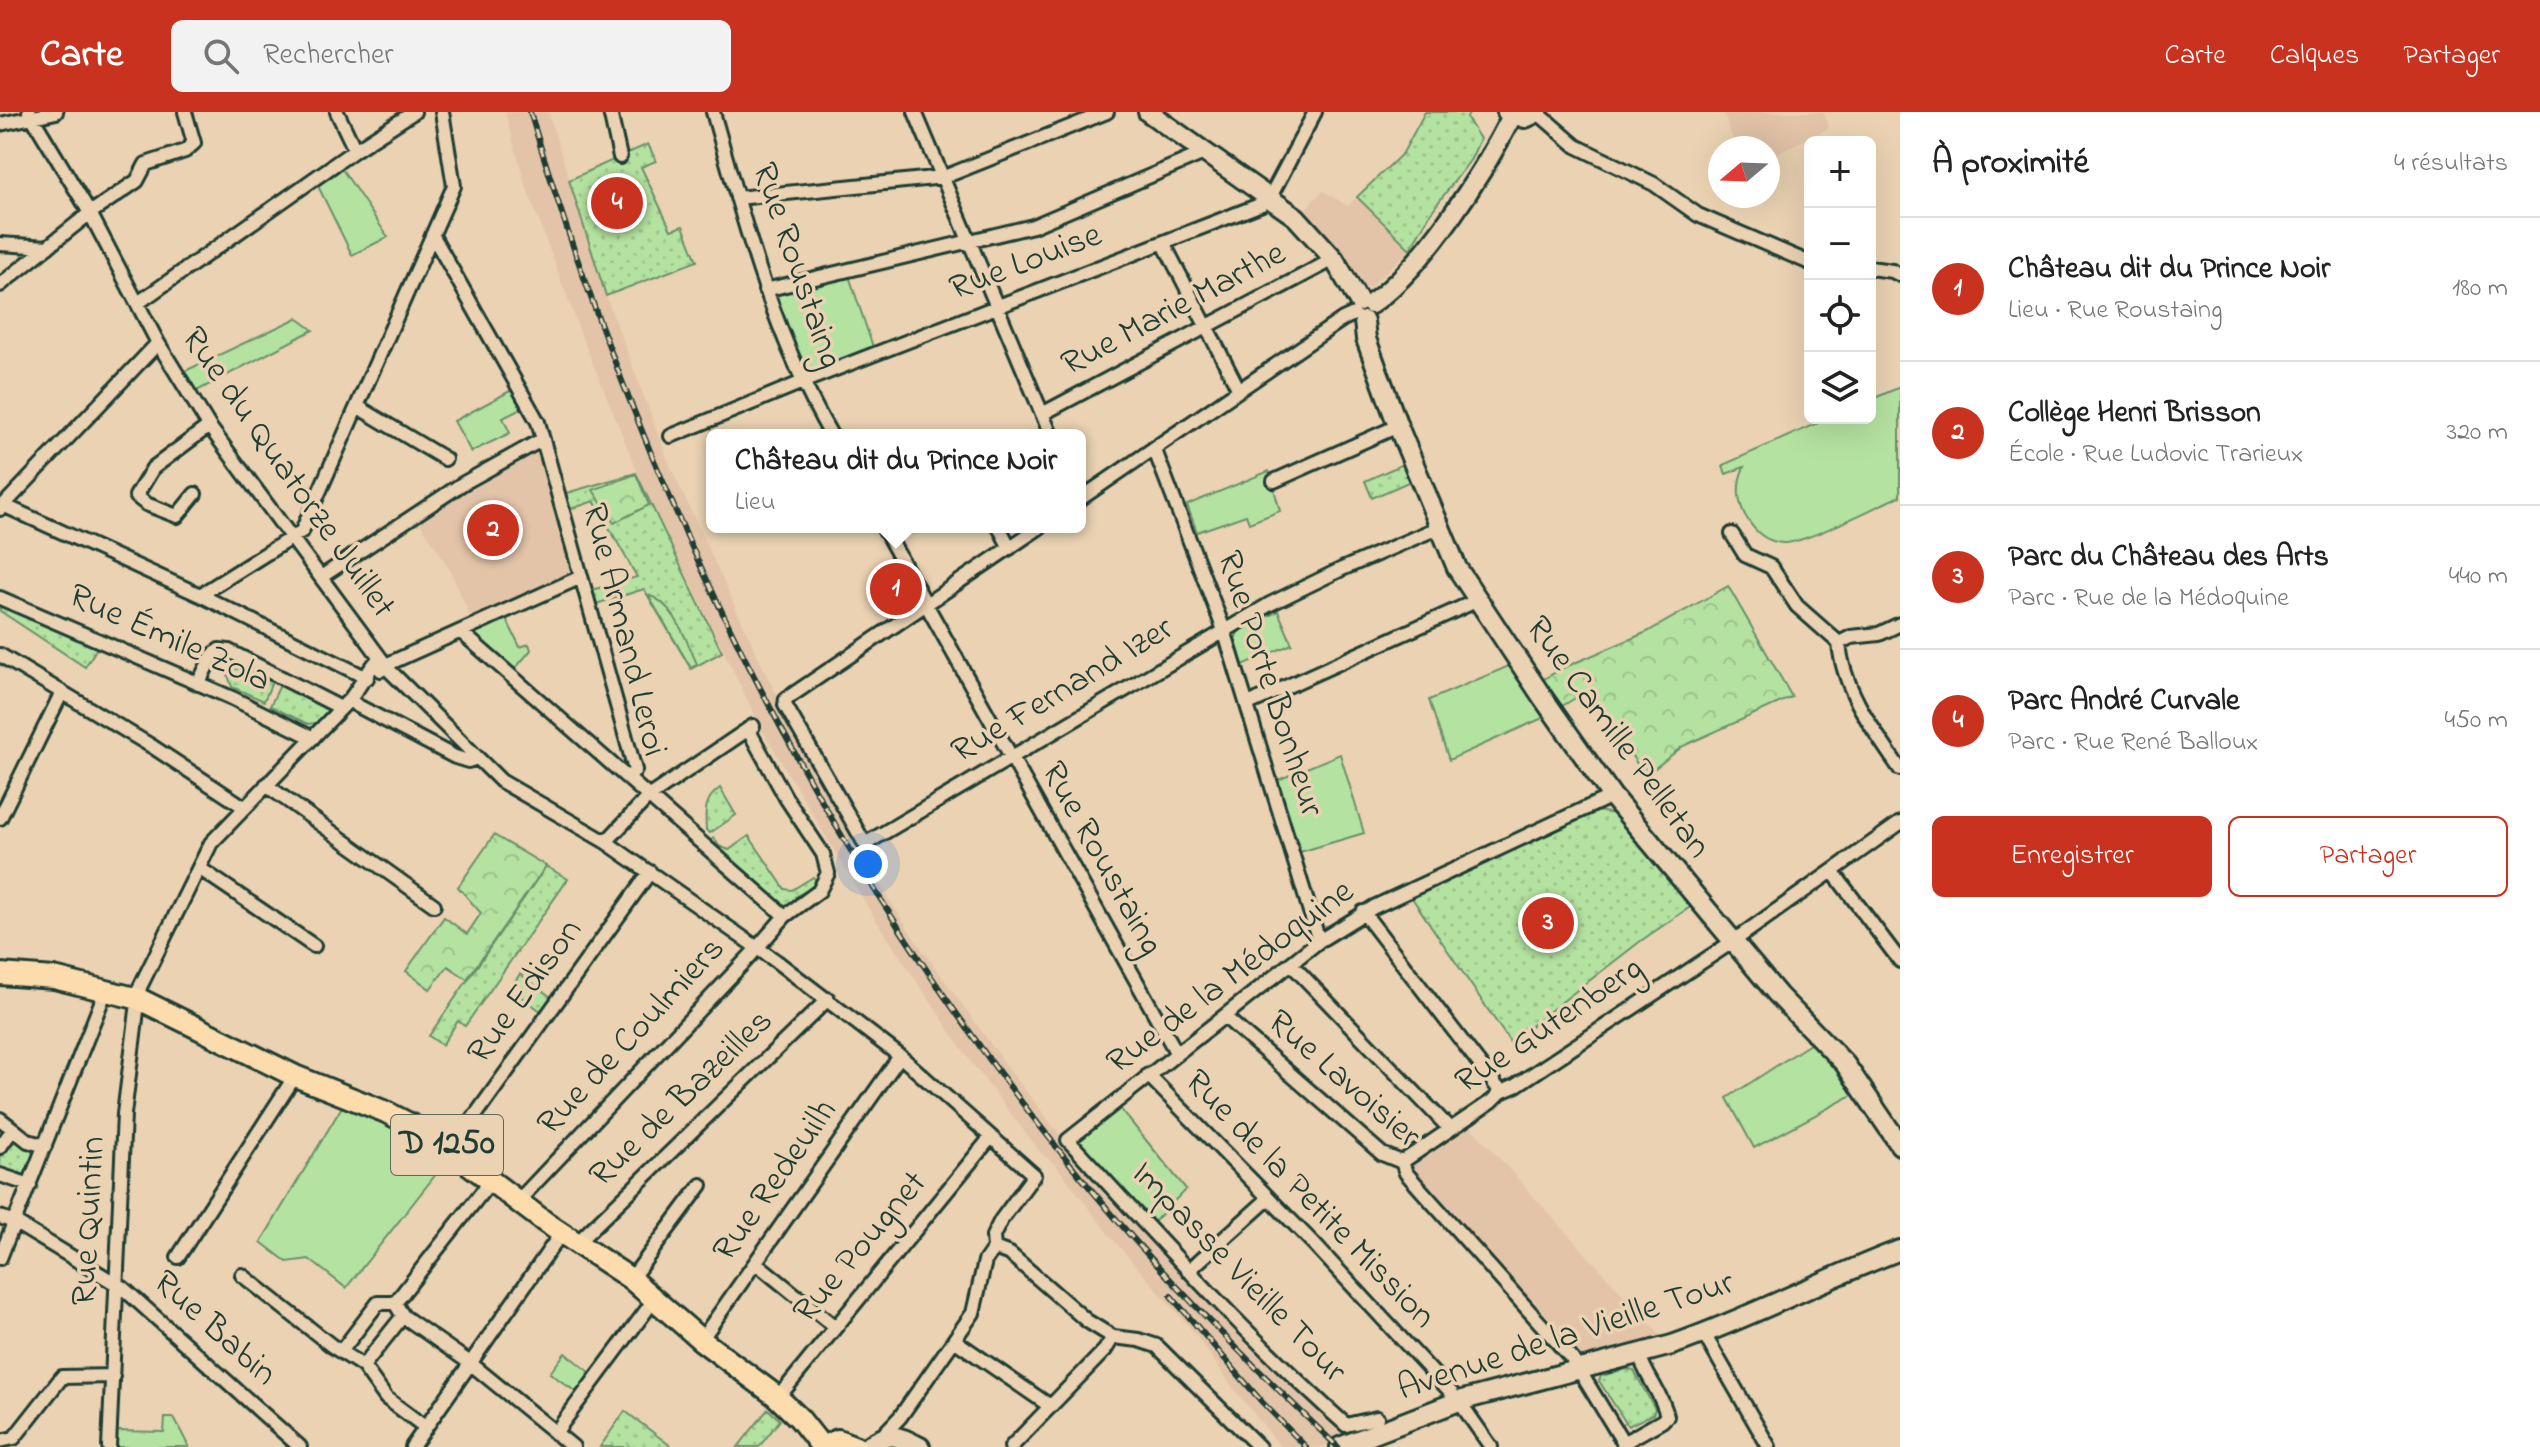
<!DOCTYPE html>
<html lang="fr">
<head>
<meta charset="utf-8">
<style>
	body { margin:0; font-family:"Indie Flower",sans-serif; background:#f2f2f2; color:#222 }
	.controls { position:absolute; right:24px; top:24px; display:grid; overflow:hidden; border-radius:12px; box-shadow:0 8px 32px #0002 }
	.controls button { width:72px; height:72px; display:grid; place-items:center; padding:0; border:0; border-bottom:2px solid #e0e0e0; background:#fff; color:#222; font:40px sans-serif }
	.compass { position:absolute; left:1708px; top:24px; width:72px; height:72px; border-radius:50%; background:#fff; box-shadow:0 8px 32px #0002; rotate:251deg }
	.you { position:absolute; left:868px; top:752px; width:28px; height:28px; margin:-20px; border:6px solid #fff; border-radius:50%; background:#1a73e8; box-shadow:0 0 0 12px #1a73e833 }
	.badge { display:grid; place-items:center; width:52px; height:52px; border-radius:50%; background:#c8321e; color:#fff; font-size:26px; font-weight:700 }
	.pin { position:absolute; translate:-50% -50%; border:4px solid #fff; box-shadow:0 2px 8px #0006 }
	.popup { position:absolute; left:706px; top:317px; width:380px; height:104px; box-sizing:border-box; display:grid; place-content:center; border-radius:12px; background:#fff; filter:drop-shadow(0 2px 6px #0005); font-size:26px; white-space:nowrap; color:#767676 }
	.popup b { font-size:30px; color:#222 }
	.popup::after { content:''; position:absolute; left:50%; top:100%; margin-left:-16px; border:16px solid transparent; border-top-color:#fff }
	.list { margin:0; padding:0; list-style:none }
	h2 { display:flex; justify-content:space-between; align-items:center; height:104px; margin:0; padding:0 32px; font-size:34px }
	h2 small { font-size:26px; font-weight:400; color:#767676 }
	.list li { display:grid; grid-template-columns:52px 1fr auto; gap:24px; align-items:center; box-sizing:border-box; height:144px; padding:0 32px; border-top:2px solid #e0e0e0 }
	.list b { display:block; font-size:30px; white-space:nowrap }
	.list p { margin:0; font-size:26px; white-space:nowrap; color:#767676 }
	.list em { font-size:26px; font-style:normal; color:#767676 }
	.actions { display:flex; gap:16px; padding:24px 32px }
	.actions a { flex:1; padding:18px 0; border:2px solid #c8321e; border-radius:12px; text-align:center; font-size:28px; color:#c8321e }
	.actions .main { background:#c8321e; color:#fff }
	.icon { flex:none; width:44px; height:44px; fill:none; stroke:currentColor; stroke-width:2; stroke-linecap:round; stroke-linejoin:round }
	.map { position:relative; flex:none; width:1900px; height:1335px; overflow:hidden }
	header { display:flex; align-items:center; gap:48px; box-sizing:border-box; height:112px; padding:0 40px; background:#c8321e; color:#fff }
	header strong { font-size:38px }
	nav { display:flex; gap:44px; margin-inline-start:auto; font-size:28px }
	.search { width:560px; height:72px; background:#f2f2f2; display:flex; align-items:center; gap:20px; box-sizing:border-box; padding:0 28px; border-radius:12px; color:#767676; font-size:30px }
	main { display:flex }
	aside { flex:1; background:#fff }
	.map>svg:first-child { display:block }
	.built { fill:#e3c4a8 }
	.grass { fill:url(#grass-dots); stroke:#6a906a; stroke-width:2 }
	.forest { fill:url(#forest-crowns); stroke:#6a906a; stroke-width:2 }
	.garden { fill:#b4e2a0; stroke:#6a906a; stroke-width:2 }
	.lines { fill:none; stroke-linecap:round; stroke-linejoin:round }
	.street-casing { stroke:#1f3d34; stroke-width:18 }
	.secondary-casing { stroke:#1f3d34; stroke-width:24 }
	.primary-casing { stroke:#1f3d34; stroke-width:26 }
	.street { stroke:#ead2b2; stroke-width:12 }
	.secondary { stroke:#ead2b2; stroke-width:18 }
	.primary { stroke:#fcdcac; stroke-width:20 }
	.rail-casing { stroke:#1f3d34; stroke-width:6 }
	.rail { stroke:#ead2b2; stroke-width:3; stroke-dasharray:9; stroke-linecap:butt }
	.labels { text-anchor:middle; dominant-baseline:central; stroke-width:7; stroke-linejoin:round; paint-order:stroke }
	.shield { fill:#ead2b2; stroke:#5c6a5a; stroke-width:2 }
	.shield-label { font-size:34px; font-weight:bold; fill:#1f3d34 }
	.street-label { font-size:36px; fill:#1f3d34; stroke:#ead2b2 }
</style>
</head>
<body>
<header>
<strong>Carte</strong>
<div class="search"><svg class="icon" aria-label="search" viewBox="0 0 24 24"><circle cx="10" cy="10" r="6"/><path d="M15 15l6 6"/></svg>Rechercher</div>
<nav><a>Carte</a><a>Calques</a><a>Partager</a></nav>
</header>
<main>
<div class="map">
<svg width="1900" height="1335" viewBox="0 0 1900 1335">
	<defs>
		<pattern id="grass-dots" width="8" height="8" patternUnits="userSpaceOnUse" patternTransform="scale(2)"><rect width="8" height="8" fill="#b4e2a0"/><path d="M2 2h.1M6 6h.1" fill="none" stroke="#9ac38a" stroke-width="1.8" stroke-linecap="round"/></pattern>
		<pattern id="forest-crowns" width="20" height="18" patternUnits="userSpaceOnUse" patternTransform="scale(2)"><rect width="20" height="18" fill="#b4e2a0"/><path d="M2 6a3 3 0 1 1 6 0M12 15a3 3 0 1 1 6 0" fill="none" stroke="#9ac38a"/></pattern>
	</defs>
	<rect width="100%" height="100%" fill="#ead2b2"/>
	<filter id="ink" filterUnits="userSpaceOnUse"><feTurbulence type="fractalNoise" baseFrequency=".0125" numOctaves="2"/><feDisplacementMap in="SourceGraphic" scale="16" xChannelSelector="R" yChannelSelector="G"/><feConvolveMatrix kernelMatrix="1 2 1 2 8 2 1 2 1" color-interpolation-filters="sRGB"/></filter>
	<g filter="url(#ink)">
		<path class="built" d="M505 0H548L606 184 671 356 770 570 871 759 914 826 1014 964 1089 1060 1240 1225 1346 1325 1321 1335H1281L1233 1276 1193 1219 1111 1125 1055 1052 1042 1042 971 950 877 810 761 616 643 373 582 225 525 71Z
			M1723 0H1823L1829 16 1768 46V36H1736Z
			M1323 79 1348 94 1357 85 1410 137 1369 176 1360 174 1300 102Z
			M535 338 539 340 573 459 571 463 472 508 450 458 419 409 475 372Z
			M1470 1014 1575 1130 1662 1225 1586 1246 1579 1243 1566 1230 1567 1225 1529 1184H1525L1518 1173 1514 1172 1423 1066 1418 1065 1412 1059 1413 1052Z"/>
		<path class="grass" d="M1425 0H1469L1467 6 1480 27 1471 47 1432 99 1410 137 1357 85 1403 41Z
			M648 32 656 49 641 55 671 118 683 114 697 149 606 184 569 68Z
			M1405 351 1413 368 1372 386 1365 369Z
			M636 361 722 540 691 557 644 477 596 492 592 478 637 465 594 389 568 398 563 382Z
			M0 489 100 531 85 555 0 499Z
			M240 556 272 570 264 589 232 575 228 563 233 557Z
			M280 573 329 597 316 611 308 612 270 594Z
			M720 676 736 703 710 721 706 718C705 699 704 687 720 676Z
			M1596 699 1616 702 1693 793 1642 828 1510 930 1412 786Z
			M749 724 785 777 792 778 813 765 816 769 811 776 795 785 796 788 784 794 710 729 714 726 719 734 729 738Z
			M546 754 568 767 465 914 458 909 442 933 429 924Z
			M520 862 551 885 541 899 510 877Z
			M16 1030 25 1033 34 1042 27 1061 19 1065 0 1058C0 1044 0 1033 16 1030Z
			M1627 1257 1634 1259 1655 1297 1653 1302 1628 1314 1599 1269 1601 1264Z
			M768 1297 780 1308 759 1335H738Z
			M625 1299 672 1335H600Z"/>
		<path class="forest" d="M636 362 649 393 614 411 593 378Z
			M1728 474 1792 585 1683 634 1645 664 1589 578 1562 594 1542 568 1563 556 1647 520Z
			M494 723 546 754 467 867 448 854 430 877 406 859 444 805 467 822 481 801 458 775Z"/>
		<path class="garden" d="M342 57 388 125 352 143 318 74Z
			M849 164 873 235 812 259 804 255 776 187 780 180Z
			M297 206 313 218 195 280 183 260Z
			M1900 275V384C1877 394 1804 432 1783 431 1768 430 1756 421 1748 408 1737 392 1736 372 1744 355L1726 362 1723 353 1829 306H1870V288Z
			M512 278 521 297 503 306 510 321 471 340 454 309Z
			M1269 359 1280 399 1249 411 1246 403 1197 420 1187 393Z
			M648 483C675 491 686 529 697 552L691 556Z
			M1278 499 1292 532 1243 553 1235 527 1238 520Z
			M506 506 520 535 529 532 531 538 514 558 476 524V519Z
			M1509 554 1547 604 1449 648 1429 588Z
			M1340 642 1364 721 1300 740 1278 668Z
			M1813 930 1858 980 1754 1036 1727 986Z
			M343 993 404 1016 448 1047 346 1176 309 1147 287 1150 261 1130Z
			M1118 994 1186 1077 1153 1111 1075 1029Z
			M565 1241 591 1261 576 1280 550 1261Z
			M165 1306H174L189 1335H116L117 1319 164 1320Z"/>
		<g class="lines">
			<defs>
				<path id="street" d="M29 0 90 101 158 231 209 314 390 559 501 669 606 730 776 849 900 944 1034 1063 1001 1108 993 1124 994 1136 985 1149 973 1201 900 1305 881 1325
					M337 0 355 38
					M610 0 620 45
					M713 0C744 111 773 222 831 323
					M915 0 1051 323
					M1538 1 1576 34 1654 72 1698 103 1810 151
					M0 12 56 0
					M737 86 944 65 1107 0
					M433 124 538 310 635 658 629 666
					M0 132 48 135
					M1164 132 1239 278
					M1870 156 1892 159 1900 163
					M0 173 90 101 137 69 146 52 185 39 194 31 185 0
					M765 178 1033 114 1204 41
					M138 191 355 38 414 0
					M358 295 445 347
					M1042 302 1334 147
					M671 324 810 267 1262 92 1269 87 1315 0
					M1154 336 1224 518 1319 829
					M1274 369 1398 314
					M195 382 177 404 146 392 136 384 153 356 209 314
					M1080 387 1343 207 1354 202
					M3 393 200 483 367 566
					M0 397 158 231
					M883 415 1176 940
					M999 415 1010 436
					M1040 415 786 587 785 593 865 732 1270 492 1342 457 1440 415
					M1732 422 1745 443 1771 455 1797 494 1839 531
					M321 465 462 372 543 327
					M200 483 302 419 454 74 442 0
					M0 486 232 586 313 626
					M1900 512 1879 522 1851 525 1839 531C1843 578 1874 619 1900 657
					M461 520 785 804
					M0 543 153 635 244 695
					M381 558 390 551 581 465
					M198 572 212 544 219 538 229 539 341 596
					M350 587 356 593 455 645 468 649 477 646
					M1248 592 1478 488
					M266 673 434 793
					M0 706 62 580
					M606 730 648 685 753 614
					M199 756 314 834
					M1833 760 1900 849
					M1363 800 1501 980
					M1291 852 1450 1017
					M1225 905 1382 1042 1402 1050
					M1148 963 1313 1131 1459 1289 1491 1335
					M0 1007 13 1017
					M0 1035 13 1017 28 1029 45 1034
					M452 1036 650 760
					M1402 1050 1492 989 1501 980 1515 974 1732 830 1900 711
					M1402 1050 1406 1061 1573 1248 1626 1335
					M0 1063 30 1073
					M518 1089 750 844 785 804 819 779 828 761 823 742 786 686 748 617
					M0 1105 14 1110 123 1176 300 1335
					M578 1130 828 887
					M994 1136 1010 1142 1087 1209 1113 1225 1139 1228 1157 1234 1259 1335
					M178 1145 295 964
					M0 1146 106 878
					M756 1151 835 1215
					M1188 1159 1268 1087
					M242 1163 332 1234 363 1254 386 1286 425 1315
					M631 1167 701 1073
					M395 1191 403 1204 470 1251 573 1335
					M395 1191 490 1070
					M1704 1222 1769 1335
					M701 1228 900 944
					M954 1228 1050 1294
					M342 1238 378 1191H395
					M363 1254 403 1204
					M776 1284 786 1276 991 1025
					M1377 1306 1346 1313C1246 1224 1158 1126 1068 1028L1319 829 1374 795 1612 684
					M555 1321 654 1188
					M0 1329 14 1326 62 1265 113 1264
					M1623 1331 1662 1309 1667 1304C1662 1281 1645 1264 1639 1242
					M109 1335 124 1002 140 875 211 731 350 587C359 576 371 553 380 546
					M412 1335 562 1120
					M1011 1335 1105 1238 1113 1225"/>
				<path id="secondary" d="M1148 0 1296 105 1334 147 1359 190
					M1507 0 1525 6 1538 0
					M1371 192C1424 155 1483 61 1512 4
					M1364 209 1366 227 1398 314 1457 456 1541 583 1612 684 1778 883 1845 952 1900 1033
					M867 1335C890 1319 896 1323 920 1335
					M1340 1335 1459 1289 1672 1233C1750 1206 1823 1167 1900 1138"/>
				<path id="primary" d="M0 862 54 866 139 887 295 964 386 1000 429 1022 545 1110 631 1167 701 1228 776 1284 799 1306 822 1335
					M822 1335 838 1328 856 1335"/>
			</defs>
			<use href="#street" class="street-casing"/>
			<use href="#secondary" class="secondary-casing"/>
			<use href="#primary" class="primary-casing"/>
			<use href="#street" class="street"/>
			<use href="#secondary" class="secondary"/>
			<use href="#primary" class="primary"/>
			<defs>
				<path id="rail" d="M530 0C651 405 840 786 1117 1108 1186 1188 1261 1262 1338 1335
					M1171 1184 1262 1290 1306 1335"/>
			</defs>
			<use href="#rail" class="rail-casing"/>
			<use href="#rail" class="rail"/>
		</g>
	</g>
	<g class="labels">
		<rect class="shield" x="391" y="1003" width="112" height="60" rx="6"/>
		<g class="shield-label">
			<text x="447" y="1033">D 1250</text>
		</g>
		<g class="street-label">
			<text transform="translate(1026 151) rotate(-21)">Rue Louise</text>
			<text transform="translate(796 154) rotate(71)">Rue Roustaing</text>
			<text transform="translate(1174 198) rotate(-28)">Rue Marie Marthe</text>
			<text transform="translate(287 361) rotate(55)">Rue du Quatorze Juillet</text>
			<text transform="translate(623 518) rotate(76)">Rue Armand Leroi</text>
			<text transform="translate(169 527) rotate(24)">Rue Émile Zola</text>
			<text transform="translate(1269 572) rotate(72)">Rue Porte Bonheur</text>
			<text transform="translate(1063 579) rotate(-31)">Rue Fernand Izer</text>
			<text transform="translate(1617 626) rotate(54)">Rue Camille Pelletan</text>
			<text transform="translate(1101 747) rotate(61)">Rue Roustaing</text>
			<text transform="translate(1231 866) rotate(-37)">Rue de la Médoquine</text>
			<text transform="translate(526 880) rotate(-54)">Rue Edison</text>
			<text transform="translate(1550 914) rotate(-34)">Rue Gutenberg</text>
			<text transform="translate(632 925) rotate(-47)">Rue de Coulmiers</text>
			<text transform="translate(1343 968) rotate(41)">Rue Lavoisier</text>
			<text transform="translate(682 987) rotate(-44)">Rue de Bazeilles</text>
			<text transform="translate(776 1069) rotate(-55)">Rue Redeuilh</text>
			<text transform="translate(1309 1088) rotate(46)">Rue de la Petite Mission</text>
			<text transform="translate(90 1109) rotate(-87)">Rue Quintin</text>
			<text transform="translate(861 1136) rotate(-50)">Rue Pougnet</text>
			<text transform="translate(1238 1161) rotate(46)">Impasse Vieille Tour</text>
			<text transform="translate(214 1217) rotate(42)">Rue Babin</text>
			<text transform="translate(1566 1225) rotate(-18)">Avenue de la Vieille Tour</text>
		</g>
	</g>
</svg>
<div class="controls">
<button>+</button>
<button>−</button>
<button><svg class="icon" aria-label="locate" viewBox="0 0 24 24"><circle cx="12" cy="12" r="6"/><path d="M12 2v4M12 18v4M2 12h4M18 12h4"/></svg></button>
<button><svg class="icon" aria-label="layers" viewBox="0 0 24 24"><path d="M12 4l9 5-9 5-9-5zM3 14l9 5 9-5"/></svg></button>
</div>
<svg class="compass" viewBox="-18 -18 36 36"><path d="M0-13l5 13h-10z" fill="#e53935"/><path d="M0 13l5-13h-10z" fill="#767676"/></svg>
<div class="you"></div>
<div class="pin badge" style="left:896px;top:477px">1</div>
<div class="popup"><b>Château dit du Prince Noir</b>Lieu</div>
<div class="pin badge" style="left:493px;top:418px">2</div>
<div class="pin badge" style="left:1548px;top:811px">3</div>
<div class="pin badge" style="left:617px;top:91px">4</div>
</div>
<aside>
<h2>À proximité<small>4 résultats</small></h2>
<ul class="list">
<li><span class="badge">1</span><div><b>Château dit du Prince Noir</b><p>Lieu · Rue Roustaing</p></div><em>180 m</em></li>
<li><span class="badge">2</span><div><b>Collège Henri Brisson</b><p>École · Rue Ludovic Trarieux</p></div><em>320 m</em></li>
<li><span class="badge">3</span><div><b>Parc du Château des Arts</b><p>Parc · Rue de la Médoquine</p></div><em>440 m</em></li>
<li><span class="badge">4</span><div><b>Parc André Curvale</b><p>Parc · Rue René Balloux</p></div><em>450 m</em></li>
</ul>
<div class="actions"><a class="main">Enregistrer</a><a>Partager</a></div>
</aside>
</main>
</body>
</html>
